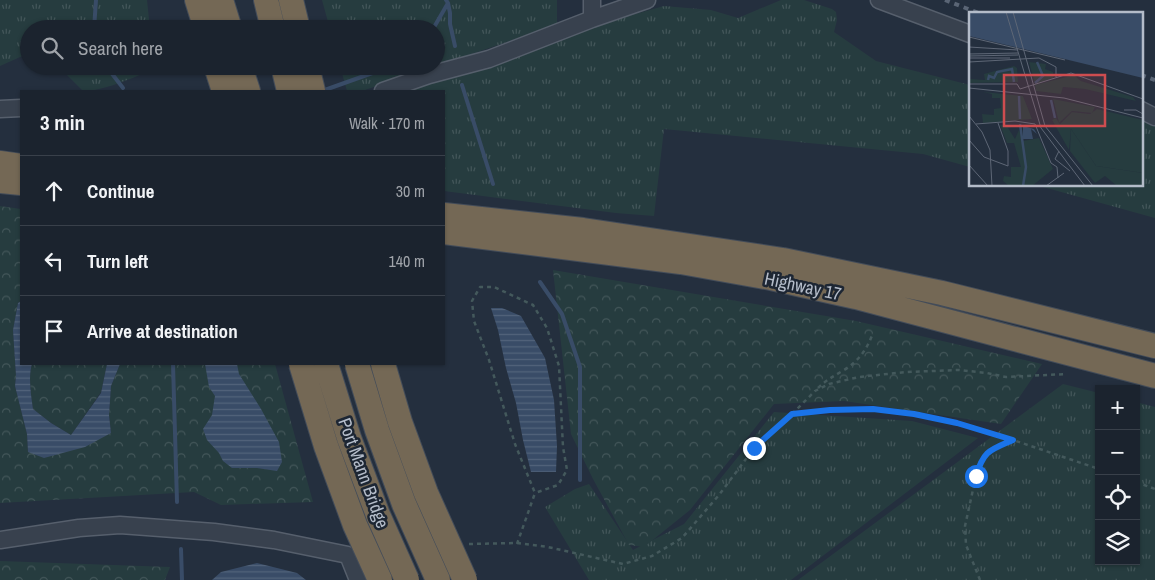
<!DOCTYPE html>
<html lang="en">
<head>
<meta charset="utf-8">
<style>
	body { margin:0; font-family:"Archivo Narrow",sans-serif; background:#242b36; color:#f1f3f6 }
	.controls { position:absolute; right:15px; bottom:15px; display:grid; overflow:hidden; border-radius:0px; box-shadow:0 1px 4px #0004 }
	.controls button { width:45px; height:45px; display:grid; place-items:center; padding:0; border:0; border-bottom:1px solid #39404a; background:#1b232e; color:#f1f3f6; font:25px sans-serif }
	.stop { position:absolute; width:15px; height:15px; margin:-11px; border:4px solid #1a73e8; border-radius:50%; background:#fff }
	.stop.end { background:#1a73e8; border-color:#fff; box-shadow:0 1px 5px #0008 }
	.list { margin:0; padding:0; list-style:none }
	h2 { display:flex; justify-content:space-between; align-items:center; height:65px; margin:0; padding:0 20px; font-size:21px }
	h2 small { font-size:16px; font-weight:400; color:#a0a4aa }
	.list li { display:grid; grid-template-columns:32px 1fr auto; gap:15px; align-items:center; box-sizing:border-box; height:70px; padding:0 20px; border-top:1px solid #39404a }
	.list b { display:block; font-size:19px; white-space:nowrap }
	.list em { font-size:16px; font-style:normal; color:#a0a4aa }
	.icon { flex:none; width:28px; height:28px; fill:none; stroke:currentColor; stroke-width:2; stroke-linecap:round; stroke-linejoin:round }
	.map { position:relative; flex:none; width:1155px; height:580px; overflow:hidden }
	.search { position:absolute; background:#1b232e; box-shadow:0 1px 4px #0004; left:20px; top:20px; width:425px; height:55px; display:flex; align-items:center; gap:12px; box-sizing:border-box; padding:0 18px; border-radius:28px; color:#a0a4aa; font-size:19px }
	.panel { position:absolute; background:#1b232e; box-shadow:0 1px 4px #0004; left:20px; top:90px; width:425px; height:275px; border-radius:0px }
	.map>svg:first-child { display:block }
	.grass { fill:url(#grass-tufts) }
	.forest { fill:url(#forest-crowns) }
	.water { fill:url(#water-rules) }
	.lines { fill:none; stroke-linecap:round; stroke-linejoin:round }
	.stream { stroke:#394c67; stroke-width:4 }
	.minor-casing { stroke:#565f6c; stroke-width:19 }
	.highway-casing { stroke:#434c59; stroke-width:26 }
	.path { stroke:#44595c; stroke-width:2.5; stroke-dasharray:4 4; stroke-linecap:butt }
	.minor { stroke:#38414e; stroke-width:16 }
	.highway { stroke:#746855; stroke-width:24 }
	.rail { stroke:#5a6575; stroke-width:4; stroke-dasharray:5 5; stroke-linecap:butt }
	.highway-bridge-casing { stroke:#434c59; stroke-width:26; stroke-linecap:butt }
	.highway-bridge { stroke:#746855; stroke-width:24 }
	.route { stroke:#1a73e8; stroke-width:6 }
	.labels { text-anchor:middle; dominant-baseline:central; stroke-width:5; stroke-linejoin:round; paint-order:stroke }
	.street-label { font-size:18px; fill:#b4bcc9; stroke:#1d2633 }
	.inset-river { fill:none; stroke:#394c67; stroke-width:2.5 }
	.inset-road { fill:none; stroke:#5e6776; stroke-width:1 }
	.view { fill:#ce4d50; fill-opacity:0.15; stroke:#ce4d50; stroke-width:2.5 }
	.inset-edge { fill:none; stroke:#b4bcc9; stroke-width:2.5 }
</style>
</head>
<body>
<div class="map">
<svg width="1155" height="580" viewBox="0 0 1155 580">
	<defs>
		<pattern id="grass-tufts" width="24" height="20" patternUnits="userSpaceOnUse" patternTransform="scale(1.25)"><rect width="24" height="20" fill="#263c3f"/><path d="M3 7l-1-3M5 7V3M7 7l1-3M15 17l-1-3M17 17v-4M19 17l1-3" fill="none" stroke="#435659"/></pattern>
		<pattern id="forest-crowns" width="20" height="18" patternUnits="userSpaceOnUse" patternTransform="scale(1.25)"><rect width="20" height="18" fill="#263c3f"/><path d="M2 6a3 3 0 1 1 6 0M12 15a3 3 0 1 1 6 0" fill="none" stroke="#435659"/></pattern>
		<pattern id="water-rules" width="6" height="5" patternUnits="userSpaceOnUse" patternTransform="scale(1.25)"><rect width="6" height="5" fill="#394c67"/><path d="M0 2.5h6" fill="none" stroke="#53647b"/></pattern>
	</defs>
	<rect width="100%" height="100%" fill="#242f3e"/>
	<path class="grass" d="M0 0H147L150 29H29V53L0 66Z
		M322 0H557V25L436 66V29H330Z
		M781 0H804L832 9 836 12 837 20 834 32 876 61 970 85V167L923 154 664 129 654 216 616 213 444 191V91H410L607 22 664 6 711 10 738 18Z
		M58 66H154L155 69C134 77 104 91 83 91Z
		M340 66H436L362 91H347Z
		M1141 119 1155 125V218L1036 185H1141Z
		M1063 384 1099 393V561H1136V402L1155 407V580H798Z
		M774 412 912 421 978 438 791 580H589L545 507 575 489 589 484 633 550 684 524Z"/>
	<path class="forest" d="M0 206 21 209V301L18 303 13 330 16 376 15 386 27 434 28 452 111 433 109 415 111 386 120 364H275L313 502 221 505 194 492 0 503Z
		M553 270 856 321 1042 364 1001 424 844 401 774 404 690 510 644 547 629 545 593 479 571 434Z
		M32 364H107L101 392 71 435 51 423 33 409C31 395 28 377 32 364Z
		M0 561 170 567 165 580H0Z"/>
	<path class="water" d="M21 301V364H32C28 377 31 395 33 409L51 423 71 435 101 393 107 364H120L111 386 109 415 111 433 85 447 44 458 28 452 27 434 15 386 16 376 13 330 18 303Z
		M491 308H502L521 316 545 358 554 400 557 446 556 472H531L523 440 516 403 506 368 498 330Z
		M205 364H237L239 374 261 409 279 442 282 462 277 471 257 468H232L223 461 219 453 207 440 203 429 212 415 215 396 209 387Z
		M257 563 297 573 306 580H212L221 572Z"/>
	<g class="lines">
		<path class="stream" d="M448 3 450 13V24L455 46
			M94 29 96 0
			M433 29 448 3 446 0
			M106 66 123 88
			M462 85 493 184
			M322 91 392 66
			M540 282 562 314 580 367V480
			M173 364 177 502
			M181 549 182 580"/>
		<defs>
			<path id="minor" d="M879 0 970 34
				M592 19V0
				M383 91 429 75 489 59 592 19 647 0
				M0 109 21 108
				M1141 110 1155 117
				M0 540 79 528 120 525 214 532 274 540 348 555 358 580"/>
			<path id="highway" d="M197 0 206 29
				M221 0 230 29
				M266 0 273 29
				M291 0 298 29
				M216 66 224 91
				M240 66 248 91
				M283 66 289 91
				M307 66 313 91
				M0 163 21 166
				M0 181 21 183
				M444 215 583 230 783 260 942 293 1155 346
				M444 232 681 262 771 278 856 297 1155 376"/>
		</defs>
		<use href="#minor" class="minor-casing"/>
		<use href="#highway" class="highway-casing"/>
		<path class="path" d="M818 388C826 380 834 376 844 370 859 361 867 349 873 333
			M792 414 815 391 829 384 859 377 906 372 959 370 987 373 1006 377 1067 374
			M1136 482 1155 489
			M469 544 517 543 548 547 623 564 652 556 682 538 719 495 755 447 792 414 830 410 873 409 914 414 957 423 1013 440 1099 469
			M517 544 535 493 515 444 489 360 474 321 472 301 480 287H494L533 305 547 328 559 366 563 447 567 470 558 485 535 493
			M980 580 966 545 965 526 976 476 980 461 991 449 1013 440"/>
		<use href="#minor" class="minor"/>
		<use href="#highway" class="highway"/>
		<path class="rail" d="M945 0 981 14
			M1141 75 1155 80"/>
		<defs>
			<path id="highway-bridge" d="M301 364 326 446 355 525 380 580
				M326 364 349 438 378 515 407 580
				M357 364 377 430 404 504 438 580
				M383 364 400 422 426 493 465 580"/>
		</defs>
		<use href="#highway-bridge" class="highway-bridge-casing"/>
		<use href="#highway-bridge" class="highway-bridge"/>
	</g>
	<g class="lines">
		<path class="route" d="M754 448 792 414 830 410 873 409 914 414 957 423 1013 440C990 450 984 450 976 476"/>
	</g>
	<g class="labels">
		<g class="street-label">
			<text transform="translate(803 286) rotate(12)">Highway 17</text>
			<text transform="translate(364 473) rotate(70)">Port Mann Bridge</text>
		</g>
	</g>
	<g transform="translate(969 12)">
		<rect width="174" height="174" fill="#242f3e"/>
		<path d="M60 50 77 52 76 57 84 60V66L66 72ZM45 54 48 56 49 70 0 71V67L16 68 15 62ZM105 63 112 69 164 85 167 89 116 77 94 75 92 82 67 79 66 73ZM128 97 174 108V161L127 154 102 117 100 138 83 108 87 106 91 112 103 100 121 102Z" fill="#263c3f"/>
		<path d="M14 80 54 84 63 107 14 111 13 102 25 103V97L32 96 31 86H23V82ZM84 87 110 92 126 95 123 101 103 99 90 111ZM31 113H50L39 116 46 127 50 118 54 129 70 126 84 157 63 174H40L34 169 35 164 42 165V155H52L45 131H38ZM102 117 127 154 174 161V174H148L136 164 126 171 101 139Z" fill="#263c3f"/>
		<path d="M0 0H174V66L0 24ZM54 114 65 117 68 122 62 117 64 127H54Z" fill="#394c67"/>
		<path class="inset-river" d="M19 68 20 64 25 66 28 60 43 57 45 70M66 71 74 64 68 50M50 84 51 107M82 88 86 106M51 112 57 155 54 174"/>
		<path class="inset-road" d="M37 0 72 116 116 174M44 0 76 114 124 174M0 25 96 48M0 35 49 38M0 42 49 41M0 44 49 43M0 46H41M0 50 70 46 87 55V65M0 72H48L51 77 102 61 174 87M0 76 95 86 174 106M155 98H167L174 102M0 104 13 120 21 138 23 174M7 112 46 109 66 112 82 151 88 155 89 166M0 128 15 145 39 154V139L29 111M90 139 86 147 101 159M0 153 19 174M77 174 95 161"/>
		<path class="view" d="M35 63H136V114H35Z"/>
		<rect width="174" height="174" class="inset-edge"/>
	</g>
</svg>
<div class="controls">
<button>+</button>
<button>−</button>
<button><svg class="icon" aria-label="locate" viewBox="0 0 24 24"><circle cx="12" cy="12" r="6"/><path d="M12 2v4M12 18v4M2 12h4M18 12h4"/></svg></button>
<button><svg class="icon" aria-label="layers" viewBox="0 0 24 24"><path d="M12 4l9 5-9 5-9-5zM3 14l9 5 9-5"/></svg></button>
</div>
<div class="stop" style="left:976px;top:476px"></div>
<div class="stop end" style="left:754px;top:448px"></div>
<div class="search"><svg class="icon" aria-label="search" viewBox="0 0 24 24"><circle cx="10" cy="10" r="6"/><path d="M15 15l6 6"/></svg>Search here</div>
<section class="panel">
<h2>3 min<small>Walk · 170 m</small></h2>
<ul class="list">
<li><svg class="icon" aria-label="ahead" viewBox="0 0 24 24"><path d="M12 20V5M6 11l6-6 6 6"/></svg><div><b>Continue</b></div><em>30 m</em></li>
<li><svg class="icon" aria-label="left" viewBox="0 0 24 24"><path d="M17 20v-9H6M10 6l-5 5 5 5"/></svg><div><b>Turn left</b></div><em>140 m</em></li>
<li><svg class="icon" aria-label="arrive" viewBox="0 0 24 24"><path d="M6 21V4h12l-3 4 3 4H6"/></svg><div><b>Arrive at destination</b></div></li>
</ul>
</section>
</div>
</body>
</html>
